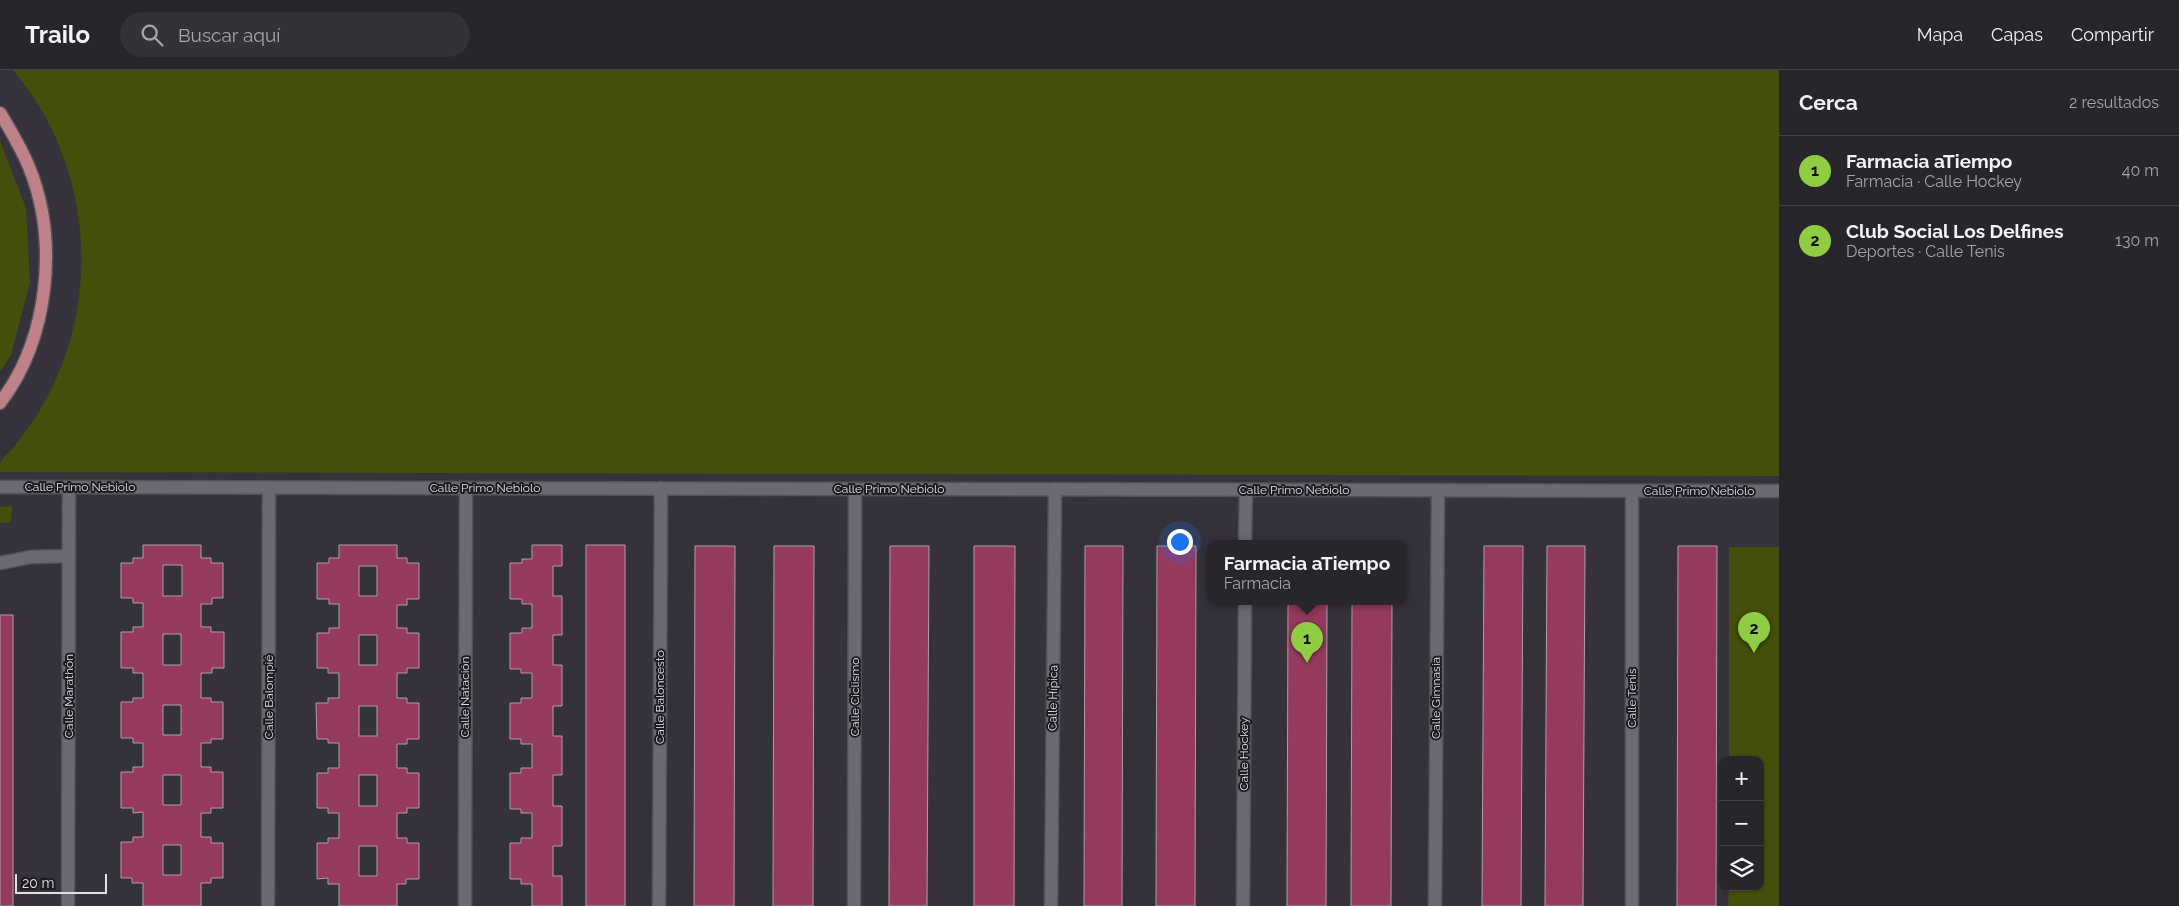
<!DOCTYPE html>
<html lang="es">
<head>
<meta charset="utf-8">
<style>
	body { margin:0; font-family:Raleway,sans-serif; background:#343238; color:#f1f3f6 }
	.controls { position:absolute; right:15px; bottom:15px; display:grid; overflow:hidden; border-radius:10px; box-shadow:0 1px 4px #0004 }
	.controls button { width:45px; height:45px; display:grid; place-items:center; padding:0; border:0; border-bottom:1px solid #444348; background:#28262c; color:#f1f3f6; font:25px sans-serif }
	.scale { position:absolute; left:15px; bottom:12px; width:92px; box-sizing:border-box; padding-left:5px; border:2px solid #e2e0e6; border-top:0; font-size:14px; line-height:18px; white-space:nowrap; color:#e2e0e6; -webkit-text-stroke:4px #1c1b1f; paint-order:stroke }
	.you { position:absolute; left:1179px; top:471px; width:18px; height:18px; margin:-12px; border:4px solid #fff; border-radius:50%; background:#1a73e8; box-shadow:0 0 0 8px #1a73e833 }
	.badge { display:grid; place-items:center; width:32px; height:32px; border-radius:50%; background:#8fcd42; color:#111; font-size:16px; font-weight:700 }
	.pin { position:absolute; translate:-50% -41px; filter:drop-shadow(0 1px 2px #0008) }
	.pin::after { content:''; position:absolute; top:26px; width:18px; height:15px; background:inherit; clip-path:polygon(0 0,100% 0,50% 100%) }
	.popup { position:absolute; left:1207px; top:470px; width:200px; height:65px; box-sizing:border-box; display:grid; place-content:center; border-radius:10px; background:#28262c; filter:drop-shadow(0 1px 4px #0005); font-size:16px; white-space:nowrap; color:#a5a5a9 }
	.popup b { font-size:19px; color:#f1f3f6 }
	.popup::after { content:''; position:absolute; left:50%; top:100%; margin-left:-10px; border:10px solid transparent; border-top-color:#28262c }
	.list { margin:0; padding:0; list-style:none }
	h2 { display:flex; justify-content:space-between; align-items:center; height:65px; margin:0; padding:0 20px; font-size:21px }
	h2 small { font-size:16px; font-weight:400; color:#a5a5a9 }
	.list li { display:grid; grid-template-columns:32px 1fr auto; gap:15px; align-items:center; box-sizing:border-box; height:70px; padding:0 20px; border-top:1px solid #444348 }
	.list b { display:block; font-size:19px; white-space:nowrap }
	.list p { margin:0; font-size:16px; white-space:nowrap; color:#a5a5a9 }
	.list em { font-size:16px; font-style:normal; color:#a5a5a9 }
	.icon { flex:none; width:28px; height:28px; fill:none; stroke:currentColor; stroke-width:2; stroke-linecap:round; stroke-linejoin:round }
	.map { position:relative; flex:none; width:1779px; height:836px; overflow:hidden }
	header { display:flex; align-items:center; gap:30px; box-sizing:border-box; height:70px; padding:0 25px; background:#28262c; border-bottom:1px solid #444348 }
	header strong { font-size:24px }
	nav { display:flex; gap:28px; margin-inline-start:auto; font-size:18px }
	.search { width:350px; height:45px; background:#343238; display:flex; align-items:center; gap:12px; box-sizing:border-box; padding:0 18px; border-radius:28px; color:#a5a5a9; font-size:19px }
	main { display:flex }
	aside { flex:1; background:#28262c }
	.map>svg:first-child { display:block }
	.green { fill:#444f0b }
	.building { fill:#95395f; stroke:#aca0a4; fill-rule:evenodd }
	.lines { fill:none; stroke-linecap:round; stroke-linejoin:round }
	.service-casing { stroke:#535159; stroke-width:15 }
	.pedestrian-casing { stroke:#535159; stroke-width:15 }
	.minor-casing { stroke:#535159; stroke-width:15 }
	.tertiary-casing { stroke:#535159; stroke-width:15 }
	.primary-casing { stroke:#535159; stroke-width:15 }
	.service { stroke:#6c6973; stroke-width:12 }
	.pedestrian { stroke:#6c6973; stroke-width:12 }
	.minor { stroke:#6c6973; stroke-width:12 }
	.tertiary { stroke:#6c6973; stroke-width:12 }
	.primary { stroke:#be8187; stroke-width:12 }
	.labels { text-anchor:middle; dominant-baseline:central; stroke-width:4; stroke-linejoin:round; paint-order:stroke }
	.street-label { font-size:12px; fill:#e2e0e6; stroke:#1c1b1f }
</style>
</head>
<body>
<header>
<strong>Trailo</strong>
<div class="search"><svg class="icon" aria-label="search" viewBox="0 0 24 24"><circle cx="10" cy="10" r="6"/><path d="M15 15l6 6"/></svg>Buscar aquí</div>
<nav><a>Mapa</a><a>Capas</a><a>Compartir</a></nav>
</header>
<main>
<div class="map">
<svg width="1779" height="836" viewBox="0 0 1779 836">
	<rect width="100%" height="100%" fill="#35323b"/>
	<path class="green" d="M13 0H1779V406L0 402C0 399 0 394 1 391 4 386 10 382 14 377 24 363 35 349 44 333 103 228 92 93 13 0Z
		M0 71 26 138 30 212 11 285 0 302Z
		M12 436 11 452 0 453V437Z
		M1729 477H1779V836H1728L1729 817H1760V690H1729Z"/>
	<path class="building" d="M143 475H201V488H211V493H223V528H212V534H201V557H211V562H224V598H212V603H201V628H211V632H223V669H211V673H201V697H211V702H223V738H211V743H201V767H211V773H223V808H211V813H201V836H143V813H132V808H121V772H133V767H143V742L133 743V738H121V702H133V697H143V673H133V668H121V632H133V628H143V603H133V598H121V562H133V557H143V533H133V528H121V493H133V488H143ZM163 495H182V526H163ZM163 564H181V595H163ZM163 635H181V665H163ZM163 705H181V735H163ZM163 775H181V805H163Z
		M339 475H397V488H407V493H419V529H407V535H397V558H407V563H419V598H407V603H397V628H407V633H419V669H407V674H397V698H407V703H419V738H407V743H397V768H407V773H419V809H406V814H397V836H339V814H328V808L317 809V773H328V768H339V743H328V738H317V703H328V698H339V673H328V669H317L316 633H328V628H339V603H328V598H317V563H329V558H339V534H329V529H317V493H329V488H339ZM359 496H377V526H359ZM359 565H377V595H359ZM359 636H377V666H359ZM359 705H377V736H359ZM359 776H377V806H359Z
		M532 475H562V496H553V526H562V565H553V595H562V636H553V666H562V705H553V736H562V776H553V806H562V836H532V814H521V809H510V773H521V768H532V743H521V739H510V703H521V698H532V674H521V669H510V633H521V628H532V603H521V599H510V563H522V558H532V534H522V529H510V493H522V489H532Z
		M586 475H625V836H586Z
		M695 476H735L734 836H694Z
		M774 476H814L813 836H773Z
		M890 476H929L927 836H889Z
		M974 476H1015L1014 836H974Z
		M1085 476H1123L1122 836H1084Z
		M1157 476H1196L1195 836H1156Z
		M1484 476H1523L1521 836H1482Z
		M1547 476H1585L1583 836H1545Z
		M1678 476H1717L1716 836H1677Z
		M1288 532H1327L1326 836H1287Z
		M1352 532H1392L1391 836H1351Z
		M0 545H13V836H0Z"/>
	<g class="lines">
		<defs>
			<path id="service" d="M0 493 31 487 69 486"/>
			<path id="pedestrian" d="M1051 836 1055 419"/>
			<path id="minor" d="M1245 474 1246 420
				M68 836 69 417
				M268 836 269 418
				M465 836 466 418
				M659 836 661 418
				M854 836 855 419
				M1243 836 1245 532
				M1435 836 1438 420
				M1632 836V421"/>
			<path id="tertiary" d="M0 417 1779 421"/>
			<path id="primary" d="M0 43C11 61 21 78 29 97 59 171 49 269 0 333"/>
		</defs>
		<use href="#service" class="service-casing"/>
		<use href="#pedestrian" class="pedestrian-casing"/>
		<use href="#minor" class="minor-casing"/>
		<use href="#tertiary" class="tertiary-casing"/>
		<use href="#primary" class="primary-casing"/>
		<use href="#service" class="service"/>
		<use href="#pedestrian" class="pedestrian"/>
		<use href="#minor" class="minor"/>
		<use href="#tertiary" class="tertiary"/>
		<use href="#primary" class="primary"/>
	</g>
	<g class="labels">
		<g class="street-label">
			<text x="80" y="417">Calle Primo Nebiolo</text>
			<text x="485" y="418">Calle Primo Nebiolo</text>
			<text x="889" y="419">Calle Primo Nebiolo</text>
			<text x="1294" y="420">Calle Primo Nebiolo</text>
			<text x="1699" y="421">Calle Primo Nebiolo</text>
			<text transform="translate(69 626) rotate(-90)">Calle Marathón</text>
			<text transform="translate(269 627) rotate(-90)">Calle Balompié</text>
			<text transform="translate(465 627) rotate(-90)">Calle Natación</text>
			<text transform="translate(660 627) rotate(-90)">Calle Baloncesto</text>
			<text transform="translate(855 627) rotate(-90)">Calle Ciclismo</text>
			<text transform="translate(1053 628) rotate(-89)">Calle Hípica</text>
			<text transform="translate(1436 628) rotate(-90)">Calle Gimnasia</text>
			<text transform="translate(1632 628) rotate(-90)">Calle Tenis</text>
			<text transform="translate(1244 684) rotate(-90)">Calle Hockey</text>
		</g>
	</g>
</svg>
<div class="controls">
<button>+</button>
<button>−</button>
<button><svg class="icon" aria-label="layers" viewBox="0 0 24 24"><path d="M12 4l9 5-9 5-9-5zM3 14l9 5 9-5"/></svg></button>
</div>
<div class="scale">20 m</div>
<div class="you"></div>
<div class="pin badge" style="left:1307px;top:593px">1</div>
<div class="popup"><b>Farmacia aTiempo</b>Farmacia</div>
<div class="pin badge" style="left:1754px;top:583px">2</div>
</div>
<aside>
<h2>Cerca<small>2 resultados</small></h2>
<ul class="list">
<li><span class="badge">1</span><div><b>Farmacia aTiempo</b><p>Farmacia · Calle Hockey</p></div><em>40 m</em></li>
<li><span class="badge">2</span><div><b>Club Social Los Delfines</b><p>Deportes · Calle Tenis</p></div><em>130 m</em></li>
</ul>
</aside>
</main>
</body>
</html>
